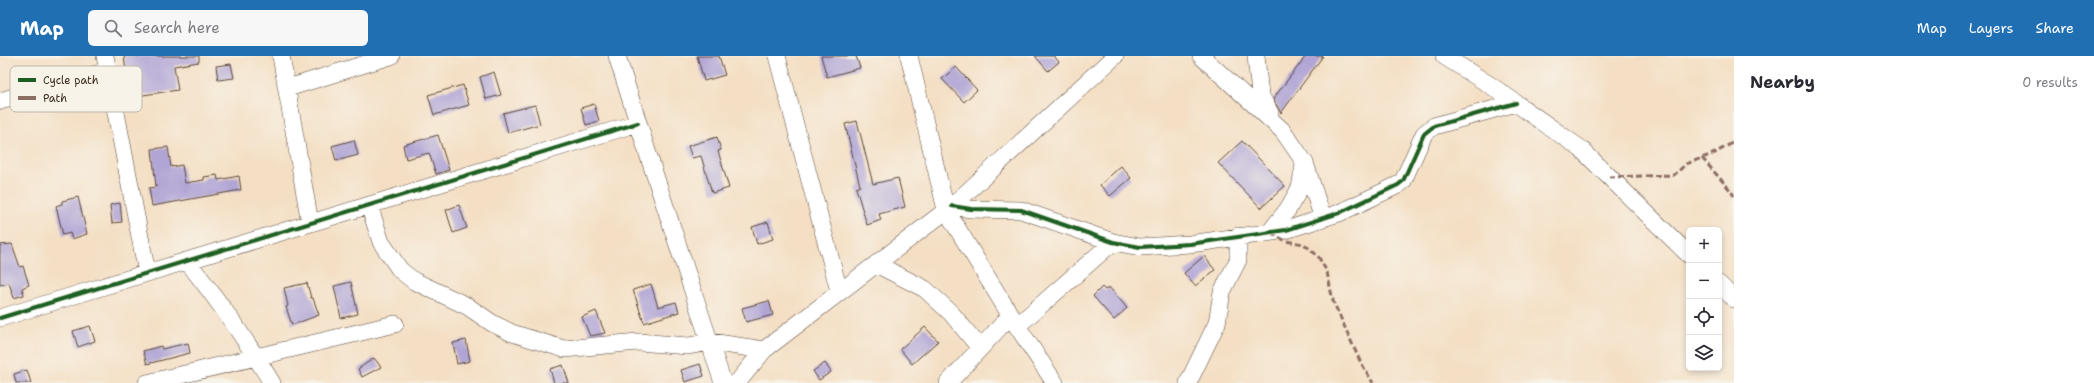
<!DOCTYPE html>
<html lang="en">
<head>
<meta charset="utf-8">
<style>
	body { margin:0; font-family:"Shantell Sans",sans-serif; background:#f7f7f7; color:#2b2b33 }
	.controls { position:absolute; right:12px; bottom:12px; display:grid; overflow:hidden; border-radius:6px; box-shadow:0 2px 6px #0003 }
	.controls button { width:36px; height:36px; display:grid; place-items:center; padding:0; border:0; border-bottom:1px solid #e1e1e2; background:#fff; color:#2b2b33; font:20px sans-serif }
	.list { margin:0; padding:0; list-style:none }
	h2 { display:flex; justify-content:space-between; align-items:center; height:52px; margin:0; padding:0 16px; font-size:17px }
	h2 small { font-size:13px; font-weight:400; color:#7c7c81 }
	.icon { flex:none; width:22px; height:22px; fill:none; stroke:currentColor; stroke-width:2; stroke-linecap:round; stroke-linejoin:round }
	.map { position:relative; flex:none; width:1734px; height:327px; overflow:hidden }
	header { display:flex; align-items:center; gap:24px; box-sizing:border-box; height:56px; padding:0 20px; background:#1f6fb2; color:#fff }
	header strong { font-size:19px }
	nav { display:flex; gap:22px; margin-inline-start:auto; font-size:14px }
	.search { width:280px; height:36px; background:#f7f7f7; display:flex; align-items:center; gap:10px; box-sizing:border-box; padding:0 14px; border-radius:6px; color:#7c7c81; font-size:15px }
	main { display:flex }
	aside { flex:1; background:#fff }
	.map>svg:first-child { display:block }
	.building { fill:#b1a5d5 }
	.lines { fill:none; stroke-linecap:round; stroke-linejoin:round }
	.minor-casing { stroke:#574537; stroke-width:18 }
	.minor { stroke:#fff; stroke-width:17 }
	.quiet { stroke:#8d6e63; stroke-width:3; stroke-dasharray:6 3; stroke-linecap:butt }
	.cycleway-casing { stroke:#f7f3e8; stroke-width:6 }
	.cycleway { stroke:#1b5e20; stroke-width:4 }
	.key { fill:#f7f3e8; stroke:#bfb7ab; stroke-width:1 }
	.key-label { font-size:11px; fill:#3b2a1e }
</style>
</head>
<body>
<header>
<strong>Map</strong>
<div class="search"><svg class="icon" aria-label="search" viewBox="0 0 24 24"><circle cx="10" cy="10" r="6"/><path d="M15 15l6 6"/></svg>Search here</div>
<nav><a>Map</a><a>Layers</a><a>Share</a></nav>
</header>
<main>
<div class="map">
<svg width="1734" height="327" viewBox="0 0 1734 327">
	<rect width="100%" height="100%" fill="#f7f3e8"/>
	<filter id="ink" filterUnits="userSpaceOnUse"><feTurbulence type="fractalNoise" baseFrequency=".025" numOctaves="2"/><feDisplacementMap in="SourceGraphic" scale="8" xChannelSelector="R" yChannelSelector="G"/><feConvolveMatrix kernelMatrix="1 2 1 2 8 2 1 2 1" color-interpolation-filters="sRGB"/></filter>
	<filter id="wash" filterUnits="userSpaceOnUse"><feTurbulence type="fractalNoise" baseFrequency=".012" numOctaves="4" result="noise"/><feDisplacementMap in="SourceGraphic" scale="16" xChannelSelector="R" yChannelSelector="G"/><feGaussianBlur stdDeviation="0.9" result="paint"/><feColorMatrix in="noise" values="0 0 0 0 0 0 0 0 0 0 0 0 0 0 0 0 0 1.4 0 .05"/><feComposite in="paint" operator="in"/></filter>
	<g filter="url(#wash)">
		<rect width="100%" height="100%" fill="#f4dfc4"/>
		<g id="blocks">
			<path class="building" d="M124 0H199V6L174 10 178 34 129 41Z
				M697 0H719L725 19 704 25Z
				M821 0H856L860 12 827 21Z
				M1035 0H1054L1059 6 1048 15Z
				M1306 0H1323L1281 57 1273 43Z
				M231 8 234 22 218 24 216 10Z
				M956 11 977 34 964 46 942 23Z
				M494 16 501 39 486 43 480 21Z
				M463 29 469 49 434 59 428 39Z
				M594 48 599 65 586 69 581 52Z
				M535 49 540 68 508 77 503 57Z
				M857 65 873 128 898 122 905 151 879 158 881 164 867 169 856 132 860 130 845 68Z
				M438 79 449 114 436 118 429 97 406 103 403 89Z
				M717 81 721 94 718 95 729 132 712 137 701 100 692 102 688 90Z
				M354 84 358 99 336 105 332 90Z
				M1242 85 1285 130 1261 152 1218 107Z
				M168 91 171 111 182 109 185 127 204 124V121L217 119 218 124 239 120 241 134 152 150 149 132 156 131 152 93Z
				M1121 110 1131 122 1110 140 1100 129Z
				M78 141 87 178 72 183 70 177 63 179 56 150 62 148V145Z
				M120 147 122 166 112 167 110 149Z
				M459 149 467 172 453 177 446 154Z
				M768 166 773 183 757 188 752 171Z
				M12 188 20 211 23 210 29 229 22 232 24 239 14 242 9 227 0 229V189Z
				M1204 200 1215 214 1195 230 1184 217Z
				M351 226 358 258 341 262 334 230Z
				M307 227 311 242H313L319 259 292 269 286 251 288 250 284 232Z
				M651 228 658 251 676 246 679 256 644 267 633 234Z
				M1102 231 1105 234 1109 231 1127 252 1114 264 1093 240Z
				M769 245 773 259 746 266 742 252Z
				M596 255 605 277 590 280 582 261Z
				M90 270 95 285 78 291 73 275Z
				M925 271 938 285 912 308 900 293Z
				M466 284 470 305 457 308 453 287Z
				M188 287 190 297 147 308 143 295 161 290 162 293Z
				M374 302 381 311 362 321 358 313Z
				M825 307 831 316 819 324 813 315Z
				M700 308 704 320 685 326 681 314Z
				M563 309 569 327H554L550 313Z
				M27 314 31 327H16L14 318Z"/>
		</g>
	</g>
	<g filter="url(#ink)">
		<use href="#blocks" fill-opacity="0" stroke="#574537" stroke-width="1"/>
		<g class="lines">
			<defs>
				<path id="minor" d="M105 0 147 217
					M281 0 310 167
					M617 0 648 98 723 327
					M777 0 839 235
					M909 0 946 154 1017 270 1055 327
					M1201 0 1283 75 1305 107 1323 163
					M1256 0 1260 39 1270 57
					M1444 0 1493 31 1581 93 1689 199
					M288 32 391 0
					M0 45 108 15
					M369 149 381 186 400 214 414 225 467 250 492 267 512 277 564 293 638 286 688 290 711 286 764 294
					M952 150 971 153 1021 154 1113 186 1140 191 1190 188 1286 174 1339 157 1398 129 1403 125 1424 78 1434 70 1516 47
					M1270 176 1288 153 1300 132 1304 109
					M187 205C218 244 247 285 272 327
					M876 208 925 233 951 257 980 292
					M1719 228 1734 243
					M0 262 638 67
					M1017 270 1113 186
					M147 327 395 268
					M737 327 764 294 952 150 1115 0
					M948 327 1011 259
					M1188 327 1217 267 1222 236 1238 204V180"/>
			</defs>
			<use href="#minor" class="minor-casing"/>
			<use href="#minor" class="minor"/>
			<path class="quiet" d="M1702 102 1731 135 1734 140
				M1609 121 1674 119 1686 108 1715 97 1734 86
				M1271 177 1286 185 1304 188 1318 200 1327 216 1333 245 1360 305 1373 327"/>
			<defs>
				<path id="cycleway" d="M952 150 971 153 1021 154 1113 186 1140 191 1190 188 1286 174 1339 157 1398 129 1403 125 1424 78 1434 70 1516 47
					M0 262 638 67"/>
			</defs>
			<use href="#cycleway" class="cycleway-casing"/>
			<use href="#cycleway" class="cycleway"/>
		</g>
	</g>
	<rect x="10" y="10" width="132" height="46" rx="6" class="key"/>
	<rect x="18" y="22" width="18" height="4" fill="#1b5e20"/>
	<rect x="18" y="40" width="18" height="4" fill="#8d6e63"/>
	<g class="key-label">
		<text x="43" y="28">Cycle path</text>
		<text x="43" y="46">Path</text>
	</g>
</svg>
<div class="controls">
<button>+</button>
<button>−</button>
<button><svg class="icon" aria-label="locate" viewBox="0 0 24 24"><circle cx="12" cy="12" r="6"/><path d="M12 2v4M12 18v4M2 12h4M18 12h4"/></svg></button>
<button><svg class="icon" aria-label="layers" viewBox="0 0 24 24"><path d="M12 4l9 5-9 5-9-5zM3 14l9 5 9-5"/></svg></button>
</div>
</div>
<aside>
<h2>Nearby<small>0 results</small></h2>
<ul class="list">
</ul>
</aside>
</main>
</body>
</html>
